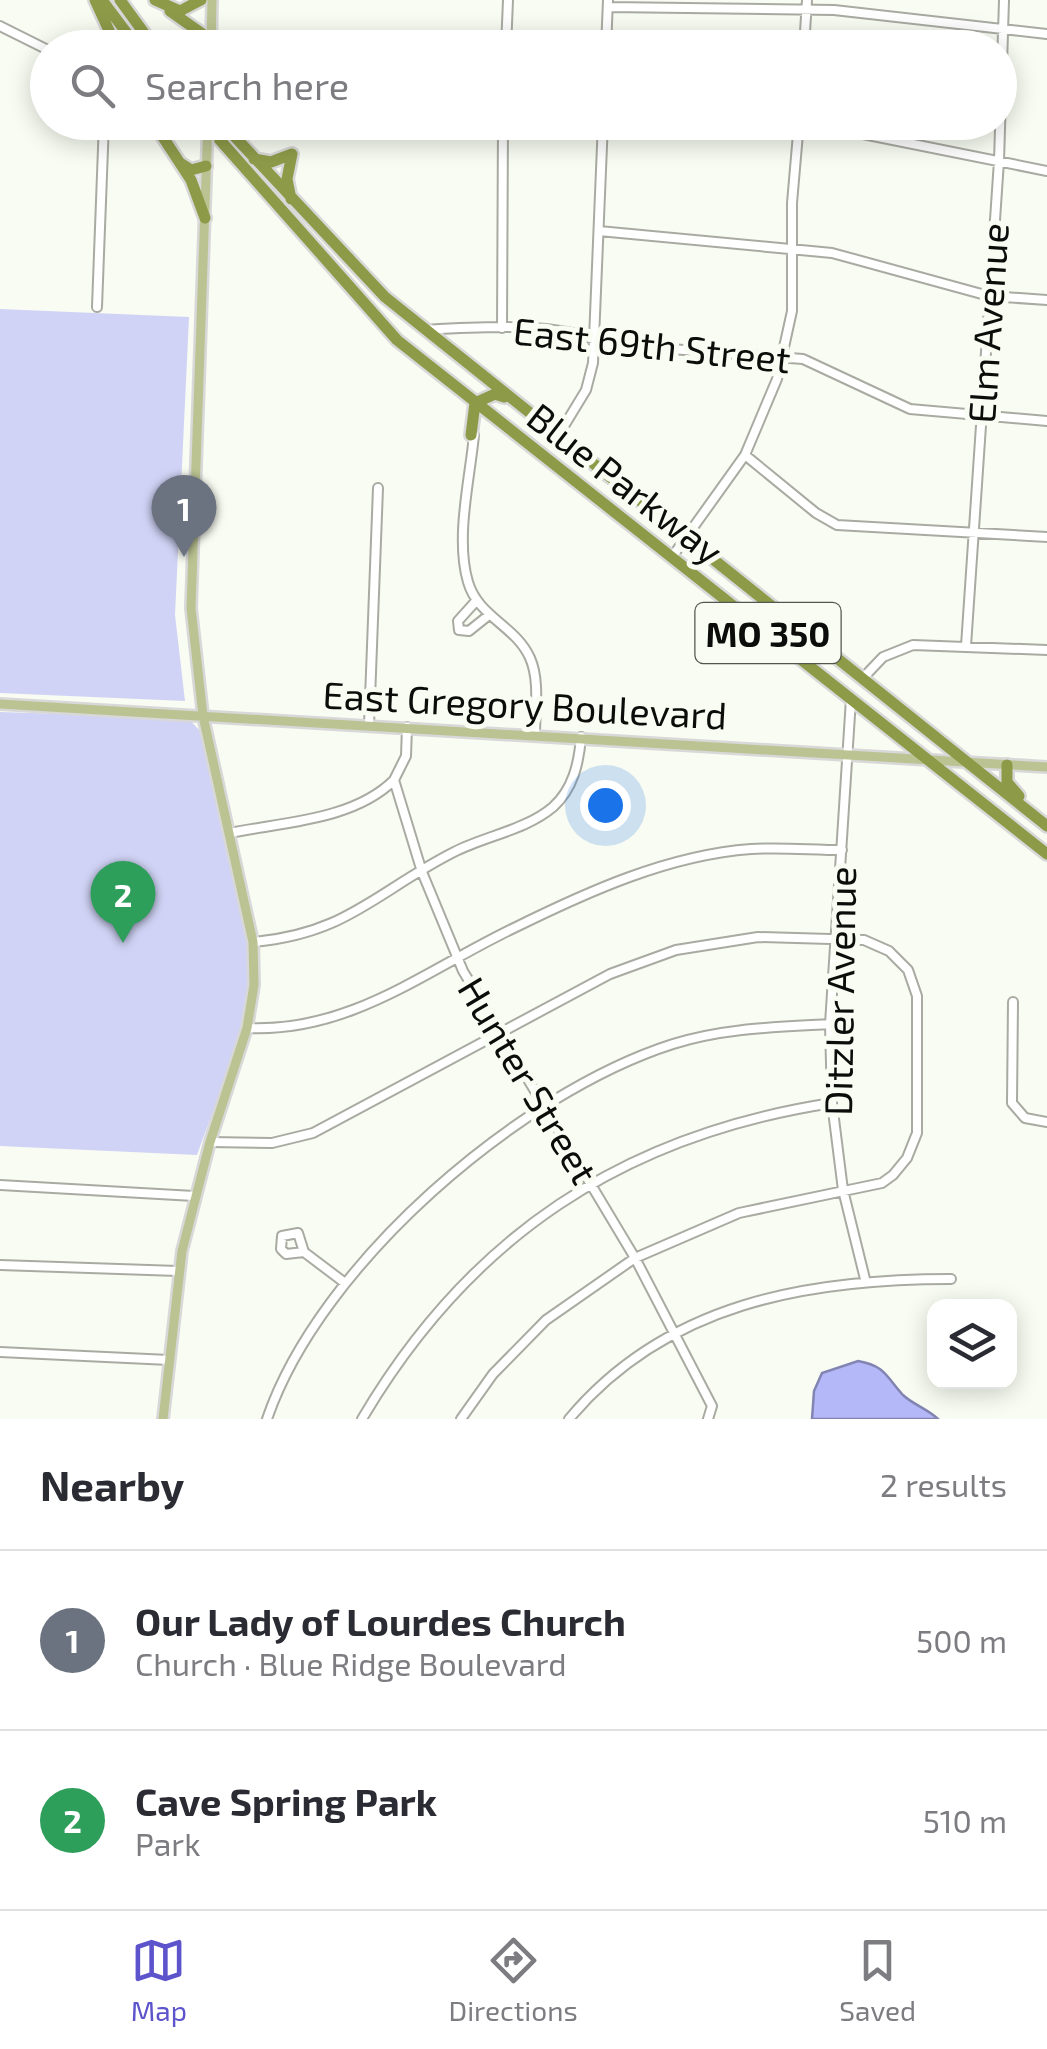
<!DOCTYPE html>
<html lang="en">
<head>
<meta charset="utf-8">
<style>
	body { margin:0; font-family:"Exo 2",sans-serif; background:#f7f7f7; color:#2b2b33 }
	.controls { position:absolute; right:30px; bottom:30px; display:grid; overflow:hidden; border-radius:20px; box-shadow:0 5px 25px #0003 }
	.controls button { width:90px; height:90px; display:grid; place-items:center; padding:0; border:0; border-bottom:2px solid #e1e1e2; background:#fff; color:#2b2b33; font:50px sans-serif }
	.you { position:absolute; left:605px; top:805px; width:35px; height:35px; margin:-25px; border:8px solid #fff; border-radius:50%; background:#1a73e8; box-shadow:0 0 0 15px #1a73e833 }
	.badge { display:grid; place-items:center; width:65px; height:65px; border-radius:50%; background:#5d54cc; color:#fff; font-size:32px; font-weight:700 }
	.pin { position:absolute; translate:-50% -82px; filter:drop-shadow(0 2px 5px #0008) }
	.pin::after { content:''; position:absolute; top:52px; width:35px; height:30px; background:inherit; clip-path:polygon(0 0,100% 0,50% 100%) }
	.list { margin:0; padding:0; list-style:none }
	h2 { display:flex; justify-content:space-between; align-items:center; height:130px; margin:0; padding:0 40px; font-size:42px }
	h2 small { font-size:32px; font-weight:400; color:#7c7c81 }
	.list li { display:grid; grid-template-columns:65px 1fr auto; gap:30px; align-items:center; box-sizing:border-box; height:180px; padding:0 40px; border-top:2px solid #e1e1e2 }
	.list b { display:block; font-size:38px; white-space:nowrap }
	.list p { margin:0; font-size:32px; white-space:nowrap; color:#7c7c81 }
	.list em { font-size:32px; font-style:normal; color:#7c7c81 }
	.icon { flex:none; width:55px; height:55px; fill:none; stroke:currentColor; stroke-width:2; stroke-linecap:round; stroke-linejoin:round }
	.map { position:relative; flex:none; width:1047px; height:1419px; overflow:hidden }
	.search { position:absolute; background:#fff; box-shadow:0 5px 25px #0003; left:30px; right:30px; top:30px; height:110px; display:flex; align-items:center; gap:25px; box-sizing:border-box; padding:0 35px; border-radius:55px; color:#7c7c81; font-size:38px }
	.sheet { height:490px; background:#fff }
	nav { display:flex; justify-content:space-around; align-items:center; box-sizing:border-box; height:140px; border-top:2px solid #e1e1e2; background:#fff; font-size:28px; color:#7c7c81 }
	nav a { display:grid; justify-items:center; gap:5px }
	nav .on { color:#5d54cc }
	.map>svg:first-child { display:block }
	.green { fill:#d0d3f5 }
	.water { fill:#b4b7f8; stroke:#8284b1; stroke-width:2.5 }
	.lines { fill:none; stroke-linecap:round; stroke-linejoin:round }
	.minor-casing { stroke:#a9aba2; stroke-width:12 }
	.major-casing { stroke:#d8d8d8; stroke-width:14 }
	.highway-casing { stroke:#d8d8d8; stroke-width:16 }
	.minor { stroke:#fff; stroke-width:8 }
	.major { stroke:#bbc392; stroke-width:9 }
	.highway { stroke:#8d9b49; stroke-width:11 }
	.major-bridge-casing { stroke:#d8d8d8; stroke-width:14; stroke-linecap:butt }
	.major-bridge { stroke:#bbc392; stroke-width:9 }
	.labels { text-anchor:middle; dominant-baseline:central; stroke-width:10; stroke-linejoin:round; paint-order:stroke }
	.shield { fill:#f9fcf2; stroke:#535550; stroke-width:2.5 }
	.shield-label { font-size:35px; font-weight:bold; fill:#0c0d0a }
	.street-label { font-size:38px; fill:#0c0d0a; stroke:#f9fcf2 }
</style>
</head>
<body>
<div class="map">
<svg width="1047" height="1419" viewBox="0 0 1047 1419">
	<rect width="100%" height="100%" fill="#f9fcf2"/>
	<path class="green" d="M0 309 189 317 175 615 185 701 0 693Z
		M0 712 188 718 200 731C214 795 257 936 249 994 240 1049 216 1102 197 1155L0 1146Z"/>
	<path class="water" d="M858 1361C886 1366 886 1377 903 1395 912 1404 928 1409 938 1419H812L814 1391 822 1373Z"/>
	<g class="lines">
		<defs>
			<path id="minor" d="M608 7 834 10 1047 34
				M0 26 48 50
				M506 48 508 0
				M606 48 608 0
				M804 48 807 0
				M767 122 833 128 1047 171
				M599 231 832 253 989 296 1047 300
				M97 307 104 122
				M502 328 503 122
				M425 330C474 327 561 321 604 344L803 359 910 409 1047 421
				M474 435C470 479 455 538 468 582 478 617 516 626 530 658 540 680 535 711 535 735
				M558 436 586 390 593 363 603 122
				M745 455 816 513 837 525 1047 537
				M672 557 745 455 777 379 792 311V203L799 122
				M476 601 458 621 459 630 469 631 489 615
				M966 646 999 161 1004 0
				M862 679 883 657 913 645 1047 650
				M851 699 830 1024 832 1103 843 1190 865 1279
				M369 725 378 488
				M407 727 406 756 394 780 422 872 463 971 635 1258 712 1406 708 1419
				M230 833C284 822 354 820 394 780
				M253 942C347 934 377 891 454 852 485 836 526 830 553 807 573 789 579 763 581 737
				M1013 1002 1012 1103 1025 1118 1047 1122
				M247 1028C350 1033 426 970 514 928 587 892 668 855 751 849 781 847 812 850 842 850
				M210 1142 272 1143 313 1133 610 974 676 950 758 937 864 940 889 951 908 970 917 996V1133L907 1158 893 1175 882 1183 739 1213 635 1258 546 1320 493 1374 461 1419
				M0 1185 194 1196
				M304 1252 286 1254 281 1249 282 1236 298 1233 304 1252 345 1283
				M0 1265 178 1271
				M0 1352 169 1360
				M267 1419C320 1264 519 1093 673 1044 724 1028 777 1027 830 1024
				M362 1419C470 1236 623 1135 832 1103
				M569 1419C666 1303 808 1279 951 1279"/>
			<path id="major" d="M211 48 212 0
				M0 704 1047 767
				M163 1419 182 1251 210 1142 247 1028 254 985 253 942 203 716 191 608 207 149"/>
			<path id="highway" d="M95 0 117 48
				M102 0 138 48
				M120 0 155 48
				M155 0 180 11 201 0
				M170 11 211 40
				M153 122 191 180 205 218
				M204 122 397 340 1047 854
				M221 122 385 297 1047 826
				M254 159 271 162 292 154 287 179 291 199
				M180 163 191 170 206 166
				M471 435 475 403 495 394 504 397
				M1007 765V782L1019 796"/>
		</defs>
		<use href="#minor" class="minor-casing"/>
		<use href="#major" class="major-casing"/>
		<use href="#highway" class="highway-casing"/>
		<use href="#minor" class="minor"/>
		<use href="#major" class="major"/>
		<use href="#highway" class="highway"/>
		<defs>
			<path id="major-bridge" d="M207 149 208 122"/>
		</defs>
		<use href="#major-bridge" class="major-bridge-casing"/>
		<use href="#major-bridge" class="major-bridge"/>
	</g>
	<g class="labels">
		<rect class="shield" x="695.5" y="603" width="145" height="60" rx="8"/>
		<g class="shield-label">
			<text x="768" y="633">MO 350</text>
		</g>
		<g class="street-label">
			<text transform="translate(987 323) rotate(-86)">Elm Avenue</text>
			<text transform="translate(652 344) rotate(6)">East 69th Street</text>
			<text transform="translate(626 483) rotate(38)">Blue Parkway</text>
			<text transform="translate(525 704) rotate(3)">East Gregory Boulevard</text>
			<text transform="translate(839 991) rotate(-89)">Ditzler Avenue</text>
			<text transform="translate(529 1080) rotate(59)">Hunter Street</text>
		</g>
	</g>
</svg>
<div class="controls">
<button><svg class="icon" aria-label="layers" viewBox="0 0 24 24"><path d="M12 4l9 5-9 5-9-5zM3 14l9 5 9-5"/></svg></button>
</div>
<div class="you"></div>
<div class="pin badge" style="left:184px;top:557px;background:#6b7280">1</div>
<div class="pin badge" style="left:123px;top:943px;background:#2e9e5b">2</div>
<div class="search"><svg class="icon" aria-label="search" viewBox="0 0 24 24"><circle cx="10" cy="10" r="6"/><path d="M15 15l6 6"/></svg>Search here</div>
</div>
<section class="sheet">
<h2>Nearby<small>2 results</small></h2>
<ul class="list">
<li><span class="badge" style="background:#6b7280">1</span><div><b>Our Lady of Lourdes Church</b><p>Church · Blue Ridge Boulevard</p></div><em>500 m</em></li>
<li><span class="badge" style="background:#2e9e5b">2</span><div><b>Cave Spring Park</b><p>Park</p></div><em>510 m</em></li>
</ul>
</section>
<nav>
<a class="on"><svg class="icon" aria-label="map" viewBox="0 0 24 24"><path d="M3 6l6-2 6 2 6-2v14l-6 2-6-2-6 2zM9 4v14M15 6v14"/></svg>Map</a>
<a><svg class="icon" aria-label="directions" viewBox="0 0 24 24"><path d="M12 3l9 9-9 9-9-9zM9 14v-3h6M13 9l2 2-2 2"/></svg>Directions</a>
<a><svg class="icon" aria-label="saved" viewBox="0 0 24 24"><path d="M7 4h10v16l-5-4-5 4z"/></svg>Saved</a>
</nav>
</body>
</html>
